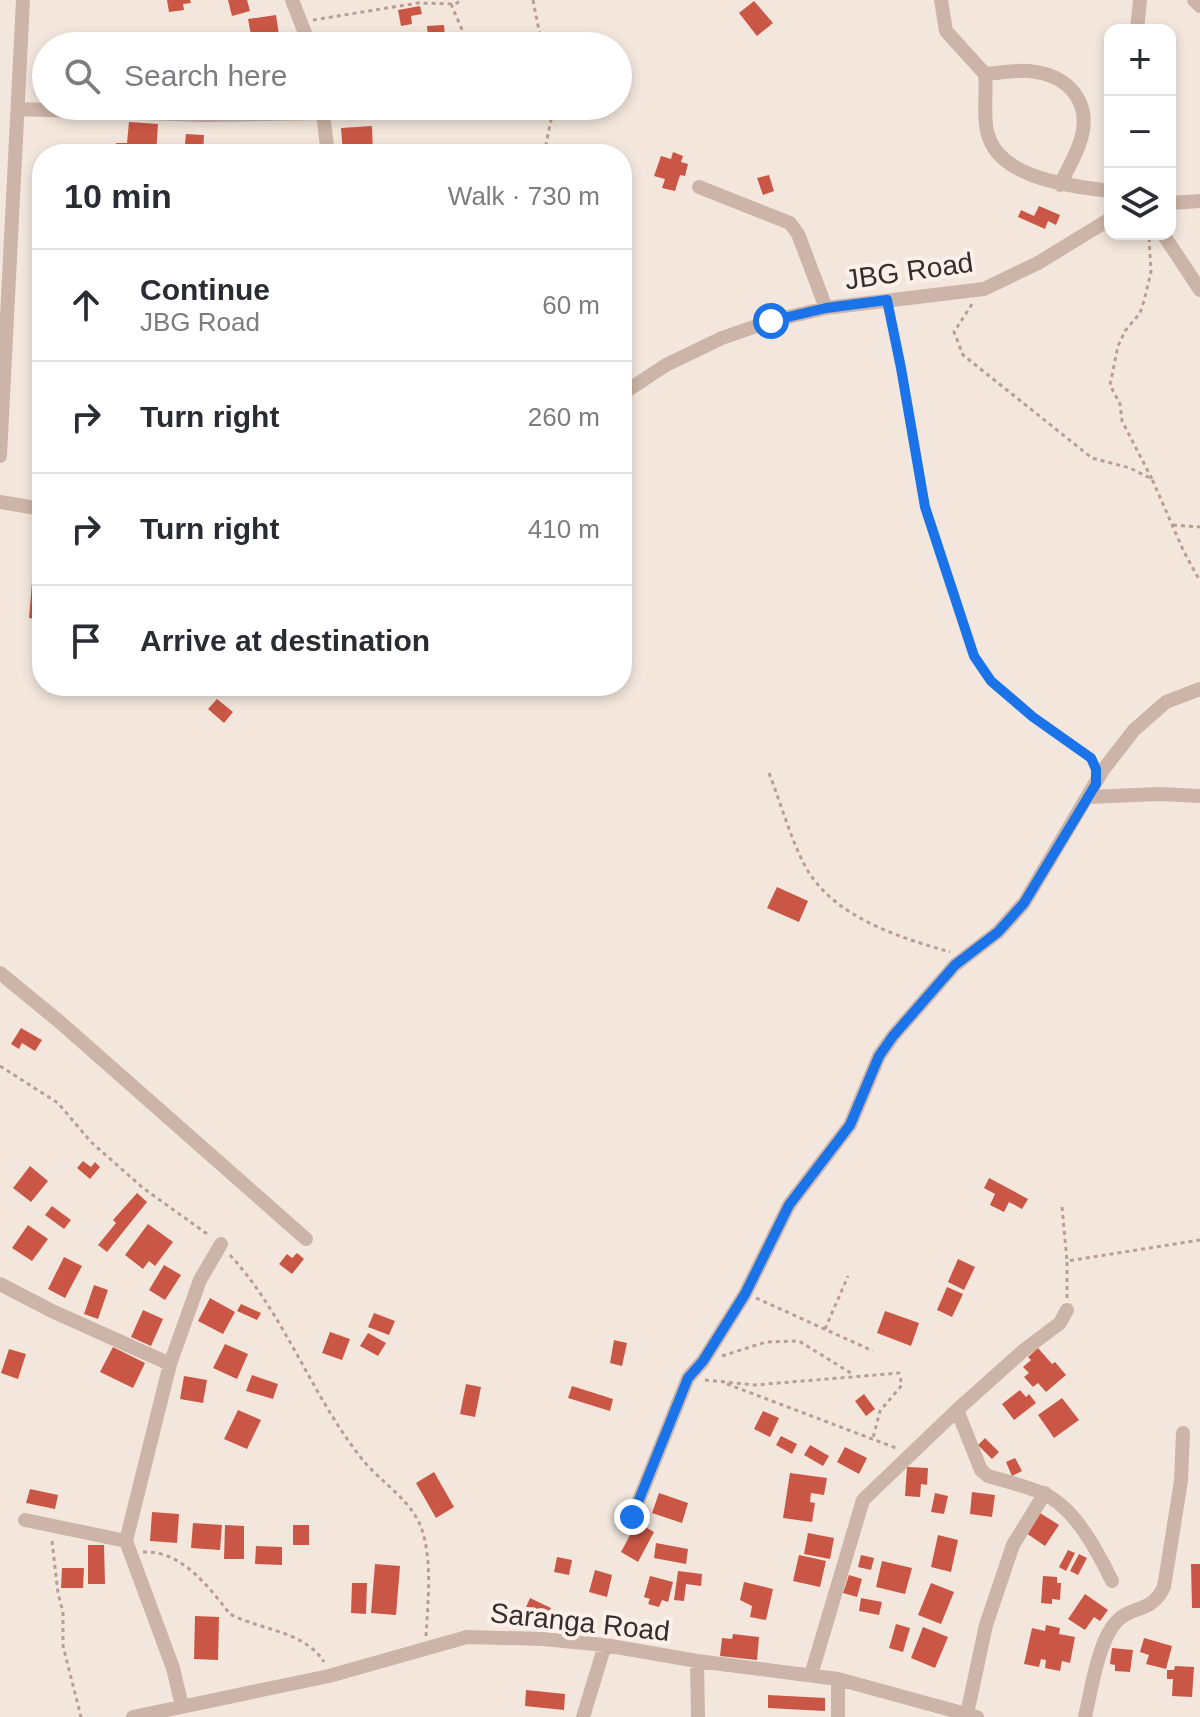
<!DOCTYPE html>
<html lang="en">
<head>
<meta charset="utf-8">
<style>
	body { margin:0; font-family:Helvetica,sans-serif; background:#f7f7f7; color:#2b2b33 }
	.controls { position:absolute; right:24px; top:24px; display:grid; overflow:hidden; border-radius:16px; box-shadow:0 4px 12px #0003 }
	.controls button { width:72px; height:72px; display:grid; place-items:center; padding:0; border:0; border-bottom:2px solid #e1e1e2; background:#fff; color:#2b2b33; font:40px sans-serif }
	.stop { position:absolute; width:24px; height:24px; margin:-18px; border:6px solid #1a73e8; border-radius:50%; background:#fff }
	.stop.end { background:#1a73e8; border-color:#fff; box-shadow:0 2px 8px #0008 }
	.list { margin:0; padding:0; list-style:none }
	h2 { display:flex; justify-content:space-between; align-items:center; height:104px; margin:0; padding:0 32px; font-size:34px }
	h2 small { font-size:26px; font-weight:400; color:#7c7c81 }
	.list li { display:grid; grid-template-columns:52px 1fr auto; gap:24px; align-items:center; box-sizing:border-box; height:112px; padding:0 32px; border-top:2px solid #e1e1e2 }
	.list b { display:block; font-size:30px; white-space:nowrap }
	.list p { margin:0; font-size:26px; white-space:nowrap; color:#7c7c81 }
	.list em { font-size:26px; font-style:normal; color:#7c7c81 }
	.icon { flex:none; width:44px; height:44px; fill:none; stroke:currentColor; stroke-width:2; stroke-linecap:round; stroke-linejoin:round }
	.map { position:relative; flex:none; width:1200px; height:1717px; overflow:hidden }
	.search { position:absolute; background:#fff; box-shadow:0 4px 12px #0003; left:32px; top:32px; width:600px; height:88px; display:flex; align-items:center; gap:20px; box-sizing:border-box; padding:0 28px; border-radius:44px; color:#7c7c81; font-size:30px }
	.panel { position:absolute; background:#fff; box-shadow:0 4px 12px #0003; left:32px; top:144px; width:600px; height:552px; border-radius:32px }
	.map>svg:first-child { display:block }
	.building { fill:#ca5745 }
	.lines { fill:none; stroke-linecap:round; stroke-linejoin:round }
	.path { stroke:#b89f93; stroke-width:3; stroke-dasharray:4 4; stroke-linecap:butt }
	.street { stroke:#ccb5a8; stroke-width:14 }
	.route { stroke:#1a73e8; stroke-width:10 }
	.labels { text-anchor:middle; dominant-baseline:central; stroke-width:8; stroke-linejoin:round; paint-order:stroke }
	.street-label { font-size:28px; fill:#392c29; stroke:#fbf1ea }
</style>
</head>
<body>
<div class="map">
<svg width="1200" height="1717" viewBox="0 0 1200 1717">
	<rect width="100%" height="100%" fill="#f3e7dd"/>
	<path class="building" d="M167 0H190L191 3 183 4 184 10 169 12Z
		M228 0H247L250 11 232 16Z
		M754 1 773 23 757 36 739 13Z
		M420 6 422 14 411 16 412 24 401 26 398 10Z
		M276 15 279 35 252 40 248 19Z
		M444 25 445 37 428 39 427 26Z
		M129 122 158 124 156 154H115L116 143H127Z
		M372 126 373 154H343L341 128Z
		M186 134 204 135 203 154H184Z
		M673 152 683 156 681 162 688 164 685 176 680 175 675 191 662 188 665 179 654 176 661 156 671 159Z
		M769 175 774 191 763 195 757 178Z
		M1039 206 1060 215 1056 225 1048 221 1045 229 1018 217 1021 210 1034 216Z
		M32 582 42 583V620L29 618Z
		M217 699 233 712 224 723 208 709Z
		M777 887 808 901 799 922 767 908Z
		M21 1028 42 1040 35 1051 22 1043 19 1049 11 1044Z
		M83 1161 91 1167 95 1162 100 1167 90 1179 77 1168Z
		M30 1166 48 1181 31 1202 13 1188Z
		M989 1178 1028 1199 1022 1209 1009 1202 1004 1212 990 1205 995 1194 984 1188Z
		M137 1193 147 1202 107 1252 98 1245 116 1223 113 1220Z
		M52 1206 71 1220 64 1229 45 1215Z
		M148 1224 173 1242 155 1266 149 1261 143 1269 125 1255Z
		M28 1225 48 1239 32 1261 12 1248Z
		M297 1253 304 1259 292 1274 279 1264 287 1254 292 1258Z
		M64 1257 82 1266 65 1298 48 1289Z
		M958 1259 975 1267 964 1290 948 1282Z
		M164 1265 181 1275 165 1300 149 1290Z
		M94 1285 108 1290 98 1319 84 1314Z
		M947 1287 963 1294 952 1317 937 1310Z
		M210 1298 235 1312 223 1334 198 1321Z
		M241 1304 261 1313 257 1320 237 1311Z
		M143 1310 163 1319 151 1346 131 1337Z
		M885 1311 919 1323 911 1346 877 1333Z
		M374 1313 395 1321 389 1335 368 1327Z
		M330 1332 350 1339 342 1360 322 1353Z
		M368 1333 386 1343 378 1356 360 1346Z
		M614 1340 627 1343 622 1366 610 1363Z
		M225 1344 248 1354 237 1379 213 1368Z
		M113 1347 145 1363 133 1388 100 1372Z
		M1038 1348 1052 1364 1055 1362 1066 1375 1046 1392 1038 1383 1033 1387 1024 1377 1029 1373 1023 1367 1031 1360 1028 1357Z
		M9 1349 26 1354 18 1379 1 1373Z
		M252 1375 278 1384 273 1399 246 1391Z
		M184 1376 207 1380 203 1403 180 1399Z
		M466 1384 481 1387 475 1417 460 1414Z
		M572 1386 613 1399 610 1411 568 1398Z
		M1020 1390 1026 1397 1029 1394 1036 1403 1014 1420 1002 1404Z
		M864 1394 875 1409 866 1416 855 1401Z
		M1062 1398 1079 1420 1054 1438 1038 1415Z
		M238 1410 261 1420 247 1449 224 1439Z
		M763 1411 779 1418 770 1437 754 1429Z
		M781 1436 797 1444 792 1454 776 1445Z
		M985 1438 999 1452 992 1459 978 1445Z
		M810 1445 829 1456 823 1466 804 1455Z
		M845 1447 867 1458 859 1474 837 1462Z
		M1015 1458 1022 1471 1012 1476 1006 1462Z
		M907 1467 928 1468 927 1485 921 1484 920 1497 905 1496Z
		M434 1472 454 1507 436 1518 416 1483Z
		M790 1473 827 1478 824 1495 811 1493 810 1502 815 1503 812 1522 783 1518Z
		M30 1489 58 1495 55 1509 26 1503Z
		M972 1492 995 1495 992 1517 970 1514Z
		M659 1493 688 1503 682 1523 652 1513Z
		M935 1493 948 1496 944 1514 931 1512Z
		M152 1512 179 1514 177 1543 150 1541Z
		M1040 1513 1059 1525 1045 1546 1026 1533Z
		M637 1522 654 1532 638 1562 621 1552Z
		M193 1523 222 1525 220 1550 191 1548Z
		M225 1525 244 1526V1559H224Z
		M293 1525H309V1545H293Z
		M808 1533 834 1538 830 1559 804 1554Z
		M938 1535 958 1540 951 1572 931 1567Z
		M656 1543 688 1549 686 1564 654 1558Z
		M88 1545H104L105 1584H88Z
		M256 1546 282 1547V1565L255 1564Z
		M1068 1550 1075 1553 1066 1571 1059 1567Z
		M1079 1554 1087 1558 1078 1575 1070 1571Z
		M799 1555 826 1561 820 1587 793 1581Z
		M861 1555 874 1558 871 1570 858 1567Z
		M557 1557 572 1560 569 1575 554 1572Z
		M882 1561 912 1568 905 1594 876 1587Z
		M375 1564 400 1566 396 1615 371 1613Z
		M1191 1564H1200V1608H1192Z
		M62 1568H84L83 1588H61Z
		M595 1570 612 1575 607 1597 589 1592Z
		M678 1571 702 1574 701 1586 686 1584 684 1601 674 1600Z
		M849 1575 862 1579 857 1597 843 1593Z
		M650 1576 673 1582 668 1602 662 1600 659 1607 648 1604 650 1599 644 1597Z
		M1043 1576 1057 1577V1583H1061L1060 1600 1052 1599V1604L1041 1603Z
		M744 1582 773 1589 766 1620 750 1617 752 1606 740 1600Z
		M352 1583H367L366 1614 351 1613Z
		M931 1583 954 1592 941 1624 918 1615Z
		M1085 1594 1108 1610 1100 1621 1094 1617 1085 1630 1068 1619Z
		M530 1598 551 1608 543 1624 523 1614Z
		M861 1598 882 1602 879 1615 859 1611Z
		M195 1616 219 1617 218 1660 194 1659Z
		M896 1624 910 1628 903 1652 889 1648Z
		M1046 1625 1060 1628 1059 1634 1075 1637 1070 1663 1062 1661 1060 1671 1045 1668 1046 1660 1041 1659 1039 1667 1024 1664 1032 1628 1045 1631Z
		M923 1627 948 1637 935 1668 911 1658Z
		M733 1634 759 1637 757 1660 720 1656 722 1638 732 1639Z
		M1144 1638 1172 1646 1166 1669 1146 1664 1149 1655 1140 1652Z
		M1112 1648 1133 1650 1130 1672 1115 1671V1665L1110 1664Z
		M1175 1666 1194 1667 1192 1697 1172 1696 1173 1679H1167V1670H1174Z
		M526 1690 565 1694 564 1710 525 1706Z
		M768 1695 825 1698V1711L768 1708Z"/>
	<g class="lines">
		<path class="path" d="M533 0 542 46
			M451 4 469 46
			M313 20 418 3 455 4 462 0
			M524 106 549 119
			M544 154 552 115 550 106
			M1149 238 1151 272 1144 301 1140 313 1125 331 1118 346 1110 385 1120 404 1122 421 1152 479
			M972 304 954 332 963 355 1092 458 1130 468 1152 479 1184 552 1200 581
			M890 316 925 507 974 656 991 681 1093 762
			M1173 525 1200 527
			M769 773C781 804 790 837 805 866 833 917 898 937 950 952
			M0 1066 58 1103 91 1142 143 1188 210 1236
			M1062 1207 1067 1261
			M230 1255C285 1315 311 1395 362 1459 381 1483 414 1501 423 1533 432 1565 428 1603 426 1636
			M756 1298 873 1351
			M1067 1298V1261L1200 1240
			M825 1329 848 1276
			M722 1356 766 1342 799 1341 854 1375
			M705 1380 755 1385 899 1373 902 1385 880 1411 873 1438
			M727 1384 896 1448
			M52 1541 58 1593 63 1612V1646L81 1717
			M143 1552C181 1550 208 1586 230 1614 260 1630 305 1631 324 1662"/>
		<path class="street" d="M292 0 310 46
			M941 0 946 31 985 74C987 94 983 112 987 131 997 179 1071 186 1110 191
			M1194 0 1200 6
			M1137 30 1140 0
			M985 74C1000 73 1015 70 1029 71 1071 75 1094 105 1079 145 1074 159 1066 172 1060 185
			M322 106 328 154
			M18 109 204 115 323 113
			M699 187 790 223 798 234 826 308
			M1170 203 1200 201
			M1163 234 1200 290
			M622 394 666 365 722 338 771 321 826 308 984 289 1038 263 1110 219
			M0 456 23 0
			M0 502 42 509
			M1088 797 1159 794 1200 796
			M0 973 61 1023 306 1239
			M0 1284 52 1311 170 1364
			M957 1410 981 1470 988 1476C1006 1481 1025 1486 1042 1493 1074 1506 1098 1552 1112 1581
			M632 1517 688 1378 703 1361 745 1294 789 1205 850 1125 879 1056 893 1036 955 965 998 932 1024 903 1103 770 1134 730 1166 702 1200 689
			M25 1520 126 1541
			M697 1661 698 1717
			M811 1675 863 1500 957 1410 1024 1350 1060 1323 1067 1310
			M838 1679V1717
			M182 1706 173 1668 126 1541 170 1364 200 1280 221 1244
			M967 1714 986 1625 1013 1545 1045 1493
			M133 1717 329 1676 467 1637 543 1639 605 1645 697 1661 838 1679 977 1717
			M583 1717 605 1645
			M1085 1717C1091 1691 1098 1642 1116 1622 1131 1605 1151 1614 1164 1587L1181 1481 1183 1433"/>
	</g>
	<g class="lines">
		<path class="route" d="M632 1517 688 1378 703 1361 745 1294 789 1205 850 1125 879 1056 893 1036 955 965 998 932 1024 903 1096 784V769L1091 758 1033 717 991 681 974 656 925 507 901 368 887 300 826 308 771 321"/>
	</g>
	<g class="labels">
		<g class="street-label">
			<text transform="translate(909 271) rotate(-8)">JBG Road</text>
			<text transform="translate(580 1622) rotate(6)">Saranga Road</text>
		</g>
	</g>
</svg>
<div class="controls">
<button>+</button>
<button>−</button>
<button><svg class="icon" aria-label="layers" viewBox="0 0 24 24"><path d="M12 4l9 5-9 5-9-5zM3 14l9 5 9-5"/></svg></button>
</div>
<div class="stop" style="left:771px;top:321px"></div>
<div class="stop end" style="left:632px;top:1517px"></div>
<div class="search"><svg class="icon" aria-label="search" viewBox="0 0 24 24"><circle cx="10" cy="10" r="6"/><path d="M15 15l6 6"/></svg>Search here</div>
<section class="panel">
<h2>10 min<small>Walk · 730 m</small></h2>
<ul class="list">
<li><svg class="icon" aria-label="ahead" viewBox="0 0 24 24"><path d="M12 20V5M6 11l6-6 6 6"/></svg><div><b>Continue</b><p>JBG Road</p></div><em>60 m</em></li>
<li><svg class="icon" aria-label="right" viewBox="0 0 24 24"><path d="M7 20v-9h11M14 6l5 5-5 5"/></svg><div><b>Turn right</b></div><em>260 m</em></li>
<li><svg class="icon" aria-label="right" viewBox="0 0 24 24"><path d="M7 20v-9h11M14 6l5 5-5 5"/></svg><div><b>Turn right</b></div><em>410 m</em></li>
<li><svg class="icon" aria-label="arrive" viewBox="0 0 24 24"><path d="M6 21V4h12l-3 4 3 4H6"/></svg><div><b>Arrive at destination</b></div></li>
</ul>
</section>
</div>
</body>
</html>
